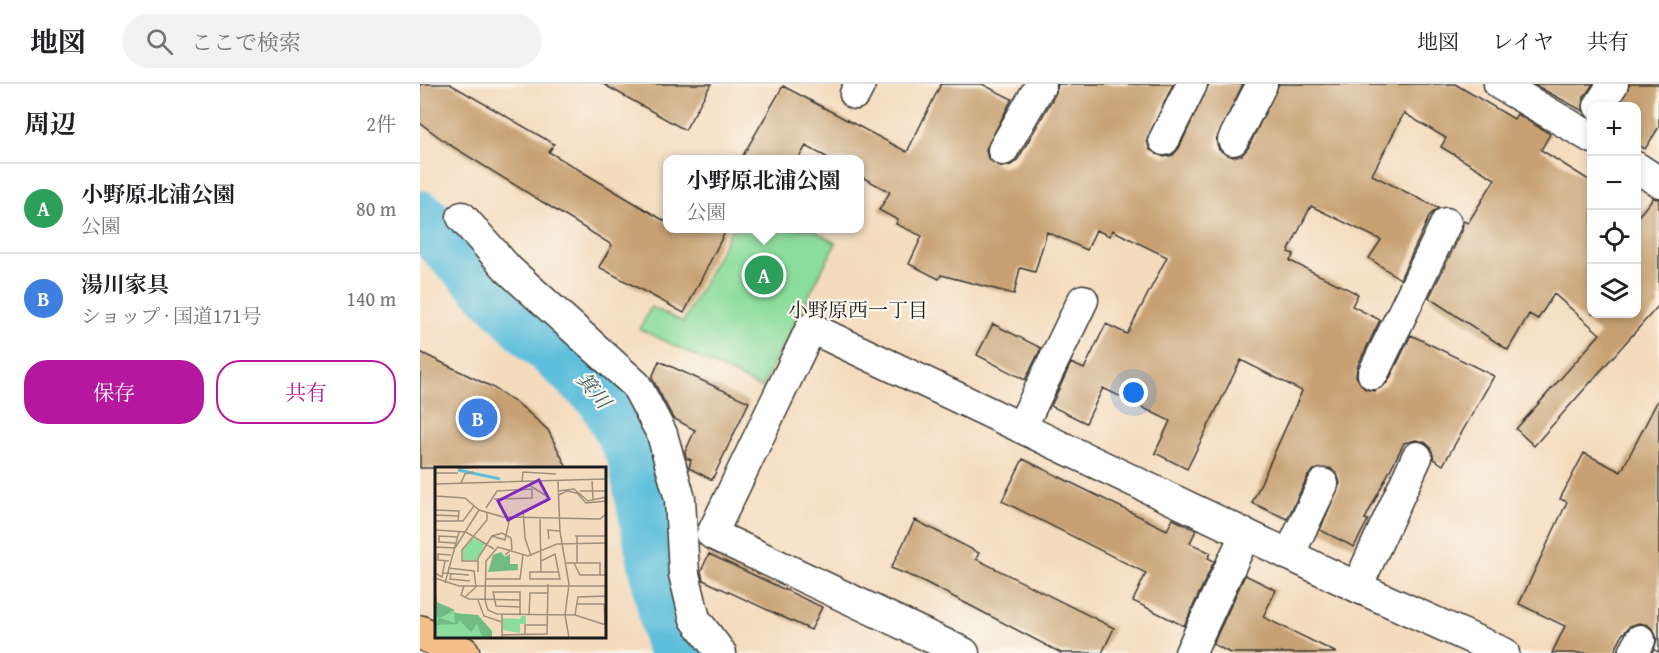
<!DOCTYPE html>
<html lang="ja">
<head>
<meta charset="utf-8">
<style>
	body { margin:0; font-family:"Gentium Book Plus","Noto Serif JP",serif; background:#f2f2f2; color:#202124 }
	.controls { position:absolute; right:18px; top:18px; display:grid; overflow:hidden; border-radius:12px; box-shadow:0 3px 9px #0003 }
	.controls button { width:54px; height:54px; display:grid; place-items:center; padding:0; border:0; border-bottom:2px solid #e0e0e0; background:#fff; color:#202124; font:30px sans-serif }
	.you { position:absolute; left:714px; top:309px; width:21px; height:21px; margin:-15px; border:4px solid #fff; border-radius:50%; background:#1a73e8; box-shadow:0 0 0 9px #1a73e833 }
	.badge { display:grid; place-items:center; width:39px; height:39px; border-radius:50%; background:#b5179e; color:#fff; font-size:20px; font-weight:700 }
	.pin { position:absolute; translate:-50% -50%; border:3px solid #fff; box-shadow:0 2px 6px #0006 }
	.popup { position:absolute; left:243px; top:71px; width:201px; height:78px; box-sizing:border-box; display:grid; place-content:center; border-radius:12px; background:#fff; filter:drop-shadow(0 2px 4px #0005); font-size:20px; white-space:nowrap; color:#757577 }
	.popup b { font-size:22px; color:#202124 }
	.popup::after { content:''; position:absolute; left:50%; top:100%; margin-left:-12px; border:12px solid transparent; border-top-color:#fff }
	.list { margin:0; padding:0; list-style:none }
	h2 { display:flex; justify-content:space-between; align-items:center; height:78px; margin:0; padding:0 24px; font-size:26px }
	h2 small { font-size:20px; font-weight:400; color:#757577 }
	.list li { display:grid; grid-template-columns:39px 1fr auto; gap:18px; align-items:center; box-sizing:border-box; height:90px; padding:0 24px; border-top:2px solid #e0e0e0 }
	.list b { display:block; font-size:22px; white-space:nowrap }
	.list p { margin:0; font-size:20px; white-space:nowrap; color:#757577 }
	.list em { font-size:20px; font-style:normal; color:#757577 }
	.actions { display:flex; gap:12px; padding:18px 24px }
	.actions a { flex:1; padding:14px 0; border:2px solid #b5179e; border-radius:24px; text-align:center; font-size:21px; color:#b5179e }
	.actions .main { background:#b5179e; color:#fff }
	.icon { flex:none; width:33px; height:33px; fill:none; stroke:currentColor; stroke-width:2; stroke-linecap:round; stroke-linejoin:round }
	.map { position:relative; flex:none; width:1239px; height:569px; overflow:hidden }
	header { display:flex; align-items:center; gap:36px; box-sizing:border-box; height:84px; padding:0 30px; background:#fff; border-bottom:2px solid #e0e0e0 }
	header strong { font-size:28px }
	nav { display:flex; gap:33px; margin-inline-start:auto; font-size:21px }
	.search { width:420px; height:54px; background:#f2f2f2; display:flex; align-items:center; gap:15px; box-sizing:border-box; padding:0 21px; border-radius:33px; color:#757577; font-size:22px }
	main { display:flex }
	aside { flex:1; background:#fff }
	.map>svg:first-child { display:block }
	.green { fill:#8cdd9d; stroke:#547c5c; stroke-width:1.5 }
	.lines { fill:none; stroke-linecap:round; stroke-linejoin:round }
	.river { stroke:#5ebfdc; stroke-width:56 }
	.building { fill:#c7a173 }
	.street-casing { stroke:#3c3934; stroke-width:33 }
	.highway-casing { stroke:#3c3934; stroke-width:36 }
	.street { stroke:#fff; stroke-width:30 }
	.highway { stroke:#f6be87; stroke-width:33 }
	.labels { text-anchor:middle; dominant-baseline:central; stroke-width:4.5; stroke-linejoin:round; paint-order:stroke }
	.neighbourhood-label { font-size:20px; fill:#1c1c1c; stroke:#fbf7ec }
	.water-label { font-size:20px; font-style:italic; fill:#365d69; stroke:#fbf7ec }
	.inset-river { fill:none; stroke:#5ebfdc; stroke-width:3 }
	.inset-road { fill:none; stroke:#9e8f7d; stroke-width:1.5 }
	.view { fill:#7b2cbf; fill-opacity:0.15; stroke:#7b2cbf; stroke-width:3 }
	.inset-edge { fill:none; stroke:#1c1c1c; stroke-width:3 }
</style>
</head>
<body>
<header>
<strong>地図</strong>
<div class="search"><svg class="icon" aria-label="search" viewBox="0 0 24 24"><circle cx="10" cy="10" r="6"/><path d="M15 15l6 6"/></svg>ここで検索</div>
<nav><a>地図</a><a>レイヤ</a><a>共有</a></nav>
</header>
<main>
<aside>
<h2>周辺<small>2件</small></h2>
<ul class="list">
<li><span class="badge" style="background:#2e9e5b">A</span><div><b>小野原北浦公園</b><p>公園</p></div><em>80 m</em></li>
<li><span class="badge" style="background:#3f7fe0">B</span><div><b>湯川家具</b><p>ショップ · 国道171号</p></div><em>140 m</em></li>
</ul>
<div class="actions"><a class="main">保存</a><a>共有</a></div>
</aside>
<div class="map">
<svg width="1239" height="569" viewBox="0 0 1239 569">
	<rect width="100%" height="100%" fill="#fbf7ec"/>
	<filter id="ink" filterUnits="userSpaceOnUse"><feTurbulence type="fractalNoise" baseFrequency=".0167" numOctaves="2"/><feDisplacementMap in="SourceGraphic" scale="12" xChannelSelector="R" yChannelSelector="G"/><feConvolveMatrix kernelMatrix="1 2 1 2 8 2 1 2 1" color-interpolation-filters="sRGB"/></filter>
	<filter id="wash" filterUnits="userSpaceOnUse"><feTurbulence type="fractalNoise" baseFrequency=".008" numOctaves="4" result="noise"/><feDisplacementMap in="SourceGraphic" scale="24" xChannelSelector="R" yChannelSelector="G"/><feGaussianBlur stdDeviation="1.35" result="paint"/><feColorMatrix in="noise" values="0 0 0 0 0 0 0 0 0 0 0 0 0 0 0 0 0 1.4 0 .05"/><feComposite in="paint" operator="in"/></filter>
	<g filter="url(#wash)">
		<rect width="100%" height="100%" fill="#f4dbbe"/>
		<path class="green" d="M312 145H392L416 159 341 304 220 245 231 223 263 238Z"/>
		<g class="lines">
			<path class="river" d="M0 134 117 251 184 312 214 369 251 554 258 569"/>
		</g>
		<g id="blocks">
			<path class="building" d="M0 0H30L134 60 129 68 248 139V144H307L264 229 179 183 192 161 30 61 0 39Z
				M183 0H291L265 46Z
				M521 0H562L592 15 566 65 568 75 582 83 591 81 598 75 636 9 638 0H753L727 56 730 66 744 73 753 71 759 64 789 0H823L796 56 799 66 813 73 822 71 828 64 859 0H1035L1094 35 1097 30 1130 50 1121 66 1172 98V230H1216V135L1233 114 1239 115V221L1114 362 1096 345 1180 250 1134 210 1118 235 1109 230 1088 266 1009 214 1042 147 1043 137 1048 139 1075 95 1021 63 1026 54 984 29 952 91 1018 124 1010 131 980 195 949 174 961 156 891 122 868 168 874 170 870 177 938 210 932 222 960 236 937 283 936 292 945 305 955 307 968 298 991 251 1074 292 1023 381 1014 375 1011 364 1005 358 996 356 984 359 945 435 948 436 934 463 900 446 920 399 917 390 910 384 894 386 888 392 867 435 832 419 882 307 821 276 767 385 735 369 750 337 683 304 666 339 631 322 651 279 664 285 686 240 707 250 747 173 692 146 690 152 676 146 667 166 627 148 615 188 600 184 594 210 521 191 519 195 489 180 502 152 476 140 478 136 459 126 470 108 440 92V75H410L386 62 378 75H321L363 2 487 68Z
				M1113 0H1173L1164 13 1163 27Z
				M1210 0H1239V43L1225 65 1216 60V22H1199Z
				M573 240 621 264 605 296 557 271Z
				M0 268 72 303 102 323 128 346 147 384H0Z
				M239 277 329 318 292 396 269 384 271 376 266 374 265 368 275 346 253 334 232 294Z
				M1239 314V568L1234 566 1237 555 1234 547 1228 541 1219 539 1210 542 1202 551 1194 569H1132L1145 542 1099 520 1147 418 1140 415 1164 369 1201 388Z
				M603 375 747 446 753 435 776 446 770 459 791 469 788 474 794 477 764 542 713 517 726 489 582 417Z
				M495 436 559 469 556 475 694 544 682 569H641L503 497 471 484Z
				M289 470 402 523 391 546 283 496 281 487Z
				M825 491 856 506 843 533 917 569H810L793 560Z"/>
		</g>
	</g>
	<g filter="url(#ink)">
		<use href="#blocks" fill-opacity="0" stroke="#3c3934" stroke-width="1.5"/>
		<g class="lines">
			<defs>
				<path id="street" d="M1079 0 1172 54
					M435 10 440 0
					M1179 22 1193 0
					M744 56 772 0
					M813 56 842 0
					M583 66 621 0
					M1216 83 1239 98
					M42 133 88 185 216 301 242 350 260 415 264 490 275 535 301 569
					M953 290 1026 139
					M601 344 663 216
					M869 471 903 400
					M937 503 997 373
					M544 569 292 450 391 244 937 503 1084 569
					M770 569 825 451
					M1214 569 1220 556"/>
				<path id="highway" d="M0 548 43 569"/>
			</defs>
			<use href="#street" class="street-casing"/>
			<use href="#highway" class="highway-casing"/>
			<use href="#street" class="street"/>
			<use href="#highway" class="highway"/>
		</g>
	</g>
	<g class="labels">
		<g class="neighbourhood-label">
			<text x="438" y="225">小野原西一丁目</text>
		</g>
		<g class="water-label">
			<text transform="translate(174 306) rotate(50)">箕川</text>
		</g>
	</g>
	<g transform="translate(15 383)">
		<rect width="171" height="171" fill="#f4dbbe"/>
		<path d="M37 71 50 77 42 93H28V83ZM7 139 27 148H43L57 171H0V149ZM86 149H91V157H85V166L68 163V151L85 152Z" fill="#8cdd9d"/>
		<path d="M66 85 70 90 75 87V97H83V103L53 105 58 88ZM1 125 2 135 20 143 5 151 20 156 19 146 43 148 57 164V171L47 170 42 157 36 165 24 153 23 157 0 158 4 151 0 148Z" fill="#71bc84"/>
		<path class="inset-river" d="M23 3 65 12"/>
		<path class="inset-road" d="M23 2 41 0M0 6H23M157 12 158 32M87 14 88 5 121 7M123 14 125 65 134 117 130 148 134 171M26 16 30 7 38 5M0 17 171 12M87 21 94 18 110 28M123 24 139 22 153 34 171 30M145 24H171M124 28 132 24 142 26 151 36 171 34M0 29 30 31 44 43 68 50 165 52 171 47M51 41 62 24 97 22V31L59 32M0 43 24 44 23 54M88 43 90 71 96 89M0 48 23 49M105 52 106 105M0 54H28L39 39M0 63 31 65 59 82M57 69 70 73 75 50M140 69H171M114 72 113 63 125 64M20 76 4 75V69L22 70M171 76 122 77 93 89 63 80 51 94 50 133 53 143 62 147 140 148 171 158M0 80 20 81 44 43M14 94 3 93V87L16 88M43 94H27V83L52 53V46M106 94 120 87 125 112H95V105H124M131 96H165V108M139 96 145 108H171M142 96V69M13 101 39 104 41 120 30 130M43 105V91L57 69 67 66 76 71 77 82 70 88M0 106 7 110 10 94M8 106 34 108M16 107 15 112 35 114M0 111 24 119H171M50 112H85L88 88M10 116 24 65M29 119 26 128 34 132 85 133M43 133 49 149 67 155M142 137H169L170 158M67 148V171M85 148V125H58L61 139 85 140M94 148 95 126H113M140 148 143 130 171 129M67 168 112 167 113 117M90 168V158H112"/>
		<path class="view" d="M104 13 114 32 73 53 63 34Z"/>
		<rect width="171" height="171" class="inset-edge"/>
	</g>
</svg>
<div class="controls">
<button>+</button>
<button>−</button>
<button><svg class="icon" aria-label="locate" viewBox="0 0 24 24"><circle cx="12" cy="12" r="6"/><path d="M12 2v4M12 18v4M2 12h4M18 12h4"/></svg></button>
<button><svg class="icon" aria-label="layers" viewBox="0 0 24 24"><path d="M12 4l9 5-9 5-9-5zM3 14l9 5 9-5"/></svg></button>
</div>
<div class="you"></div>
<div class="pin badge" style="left:344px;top:191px;background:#2e9e5b">A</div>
<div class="popup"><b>小野原北浦公園</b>公園</div>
<div class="pin badge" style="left:58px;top:334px;background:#3f7fe0">B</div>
</div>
</main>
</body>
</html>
